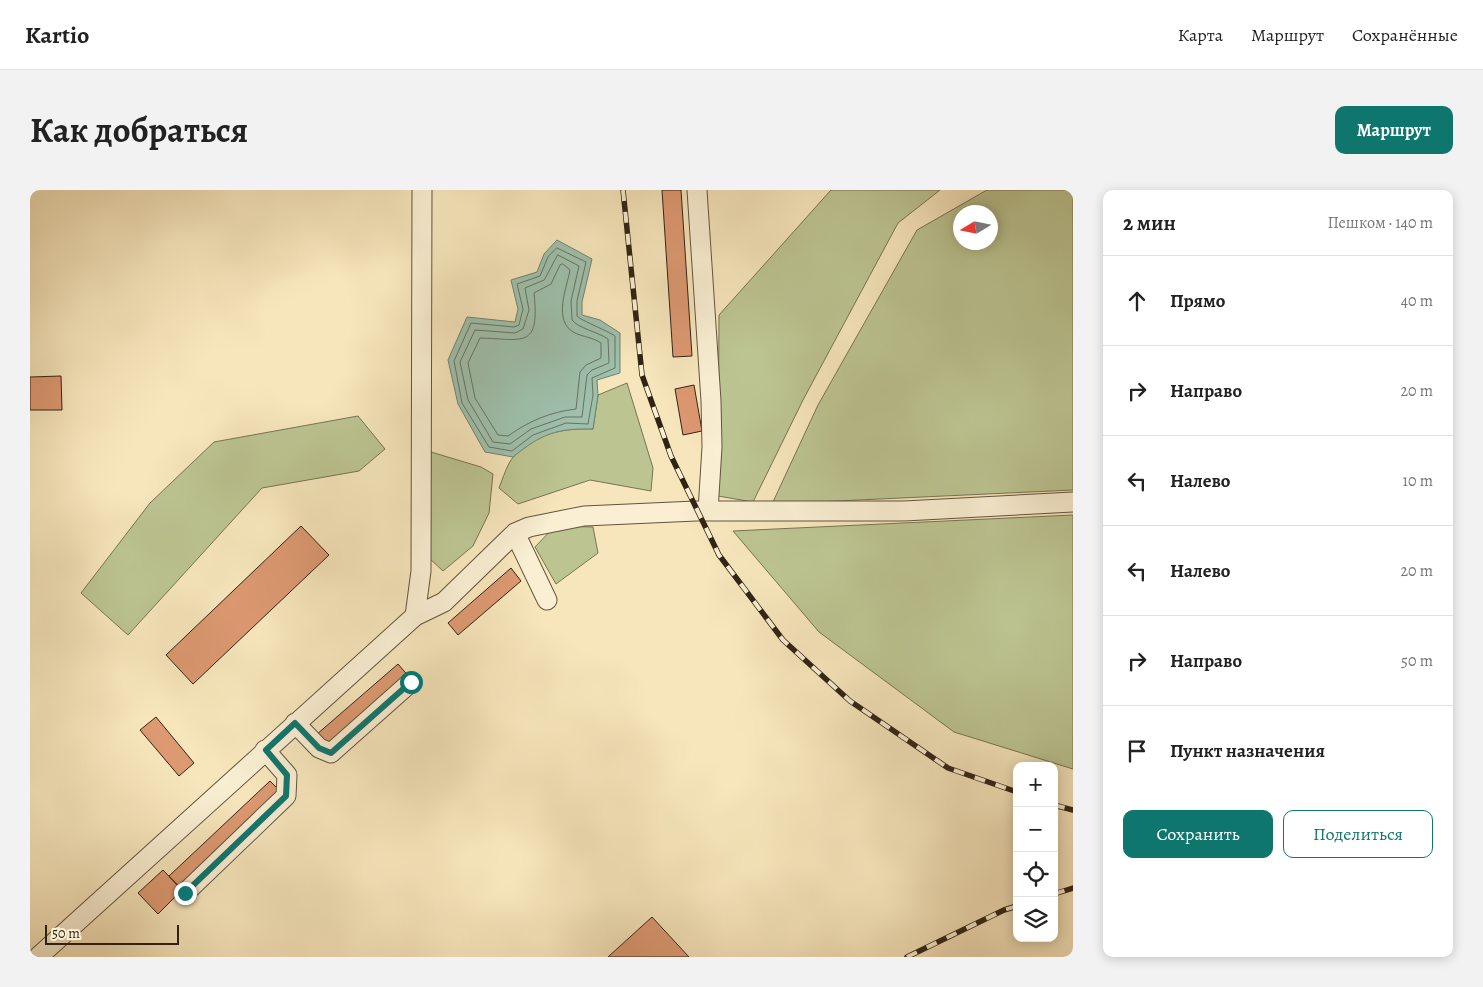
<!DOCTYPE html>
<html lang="ru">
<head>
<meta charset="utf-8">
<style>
	body { margin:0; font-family:Alegreya,serif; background:#f2f2f2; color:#222 }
	.controls { position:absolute; right:15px; bottom:15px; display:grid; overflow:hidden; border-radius:10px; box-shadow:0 2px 12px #0003 }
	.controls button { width:45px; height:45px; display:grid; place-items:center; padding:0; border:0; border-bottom:1px solid #e0e0e0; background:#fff; color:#222; font:25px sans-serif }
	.compass { position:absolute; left:923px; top:15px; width:45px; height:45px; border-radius:50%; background:#fff; box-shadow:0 2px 12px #0003; rotate:260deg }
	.scale { position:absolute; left:15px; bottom:12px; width:134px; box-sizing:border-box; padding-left:5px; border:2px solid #312314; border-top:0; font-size:14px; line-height:18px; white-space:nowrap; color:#312314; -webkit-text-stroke:4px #faefd3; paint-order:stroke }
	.stop { position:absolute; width:15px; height:15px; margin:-11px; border:4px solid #0f766e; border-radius:50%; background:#fff }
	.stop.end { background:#0f766e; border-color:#fff; box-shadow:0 1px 5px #0008 }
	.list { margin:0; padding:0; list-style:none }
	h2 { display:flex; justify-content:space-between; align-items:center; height:65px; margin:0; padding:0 20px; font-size:21px }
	h2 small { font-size:16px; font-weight:400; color:#767676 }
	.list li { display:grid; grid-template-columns:32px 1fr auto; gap:15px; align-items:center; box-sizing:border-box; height:90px; padding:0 20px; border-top:1px solid #e0e0e0 }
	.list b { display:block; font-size:19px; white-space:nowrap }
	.list em { font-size:16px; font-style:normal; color:#767676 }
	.actions { display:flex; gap:10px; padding:15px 20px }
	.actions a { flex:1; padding:11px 0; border:1px solid #0f766e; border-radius:10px; text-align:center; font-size:18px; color:#0f766e }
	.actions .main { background:#0f766e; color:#fff }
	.icon { flex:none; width:28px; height:28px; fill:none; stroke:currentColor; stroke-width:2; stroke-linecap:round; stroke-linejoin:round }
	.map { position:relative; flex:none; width:1043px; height:767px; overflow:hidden; border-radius:10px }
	header { display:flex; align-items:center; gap:30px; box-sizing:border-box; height:70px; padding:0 25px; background:#fff; border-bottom:1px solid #e0e0e0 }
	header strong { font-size:24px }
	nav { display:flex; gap:28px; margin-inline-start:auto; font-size:18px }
	.intro { display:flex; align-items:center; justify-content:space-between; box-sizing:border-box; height:120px; padding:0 30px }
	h1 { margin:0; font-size:35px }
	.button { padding:12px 22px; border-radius:10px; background:#0f766e; color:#fff; font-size:18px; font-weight:700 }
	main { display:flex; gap:30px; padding:0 30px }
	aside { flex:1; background:#fff; border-radius:10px; box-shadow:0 2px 12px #0003 }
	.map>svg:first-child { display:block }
	.green { fill:#bcc592; stroke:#767453; fill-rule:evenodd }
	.water { fill:#9ec0ac; stroke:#72816f }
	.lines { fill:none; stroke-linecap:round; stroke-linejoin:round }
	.shore { stroke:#687260; stroke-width:1 }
	.building { fill:#dd9971; stroke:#312314 }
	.minor-casing { stroke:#62543e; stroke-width:21 }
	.minor { stroke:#faefd3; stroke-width:19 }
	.rail-casing { stroke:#312314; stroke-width:5.5 }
	.rail { stroke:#faefd3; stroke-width:4; stroke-dasharray:11; stroke-linecap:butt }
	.route { stroke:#0f766e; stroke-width:6 }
</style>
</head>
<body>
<header>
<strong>Kartio</strong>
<nav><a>Карта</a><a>Маршрут</a><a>Сохранённые</a></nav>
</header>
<div class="intro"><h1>Как добраться</h1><a class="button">Маршрут</a></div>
<main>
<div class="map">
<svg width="1043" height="767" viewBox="0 0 1043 767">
	<rect width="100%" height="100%" fill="#f7e6bc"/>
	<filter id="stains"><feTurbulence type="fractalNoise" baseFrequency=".004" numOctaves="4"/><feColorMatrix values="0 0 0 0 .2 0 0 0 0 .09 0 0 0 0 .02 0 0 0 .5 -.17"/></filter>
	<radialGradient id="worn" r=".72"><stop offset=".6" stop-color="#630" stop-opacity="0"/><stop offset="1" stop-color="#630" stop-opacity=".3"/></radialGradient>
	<path class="green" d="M801 0H910L868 33 773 210 723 312 688 306 689 125Z
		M957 0H1043V300L742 314 788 215 887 40ZM931 22H961V52H931Z
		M597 193 623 278 621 301 560 290 488 314 469 298C473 288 477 274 484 266 505 243 534 238 563 239L568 205Z
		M328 226 355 259 329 281 232 298 98 445 51 403 120 313 184 252Z
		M401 262 451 277 463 284 459 323 443 356 413 381 399 368Z
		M1043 325V579L924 542 789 442 703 341Z
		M525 336 563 337 568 363 526 394 505 357Z"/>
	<path class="water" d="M527 50 562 69 552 112V125L570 130 590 143V183L567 190 568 205 563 239C527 238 511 244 483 267L455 262 428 214 418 170 437 127 485 132 488 119 481 90 507 82 514 64Z"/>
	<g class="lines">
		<path class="shore" d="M527 58 556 72 547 111V126C550 130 576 140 585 146V178L562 188 563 205 558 234 536 233 503 245 482 261 459 257 432 213 424 171 441 133 484 137 489 135 493 119 487 94 510 86 518 67Z
			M528 65 549 76 541 111 542 130C548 138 568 142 578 149L579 173 562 180 557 185 552 227H535L501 239 480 254 463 252 438 210 430 172 445 140 485 143 493 139 499 120 495 98 514 90Z
			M533 74 540 80C537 97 522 132 545 143 553 147 562 147 571 153V168L556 175 550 182 546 219C520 222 499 231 478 246L468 245 445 208 438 173 450 148C493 149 510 160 504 103L521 94 530 75Z"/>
	</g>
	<path class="building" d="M632 0H651L662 166 643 167Z
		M31 186 32 220H0V187Z
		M664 195 672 241 653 245 645 199Z
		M271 336 299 365 163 494 136 465Z
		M481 378 491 391 428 445 418 433Z
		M368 474 380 488 299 560 286 545Z
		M126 527 164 573 149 586 110 540Z
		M240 591 254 605 152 700 139 686Z
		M133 680 152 700 128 724 108 703Z
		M622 727 659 767H578Z"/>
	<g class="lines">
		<defs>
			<path id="minor" d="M667 0 681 211 682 257 678 321
				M485 343 517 410
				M385 426 414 412 485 343 499 337 554 326 666 321H874L1043 312
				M265 533 289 558 301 563 381 492
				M155 703 256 606 257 585 235 560
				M8 767 385 426 391 381 392 0"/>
		</defs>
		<use href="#minor" class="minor-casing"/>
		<use href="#minor" class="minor"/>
		<defs>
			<path id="rail" d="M593 0 612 185 641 266 689 365 753 450 820 511 918 578 987 602
				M1024 615 1043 620
				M1024 704 1043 698
				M877 767 974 720 987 716"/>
		</defs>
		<use href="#rail" class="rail-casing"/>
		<use href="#rail" class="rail"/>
	</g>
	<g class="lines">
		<path class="route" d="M155 703 256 606 257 585 236 560 265 533 289 558 301 563 381 492"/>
	</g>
	<rect width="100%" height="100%" filter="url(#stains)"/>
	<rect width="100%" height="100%" fill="url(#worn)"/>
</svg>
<div class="controls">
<button>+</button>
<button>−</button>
<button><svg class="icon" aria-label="locate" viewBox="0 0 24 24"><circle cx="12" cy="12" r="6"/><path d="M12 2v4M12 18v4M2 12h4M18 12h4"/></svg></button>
<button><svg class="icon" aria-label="layers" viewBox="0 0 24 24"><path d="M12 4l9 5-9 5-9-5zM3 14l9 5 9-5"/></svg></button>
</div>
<svg class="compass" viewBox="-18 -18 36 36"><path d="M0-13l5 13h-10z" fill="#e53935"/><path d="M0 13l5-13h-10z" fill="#767676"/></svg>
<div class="scale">50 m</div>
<div class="stop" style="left:381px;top:492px"></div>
<div class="stop end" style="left:155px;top:703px"></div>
</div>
<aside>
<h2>2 мин<small>Пешком · 140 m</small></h2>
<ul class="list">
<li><svg class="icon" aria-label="ahead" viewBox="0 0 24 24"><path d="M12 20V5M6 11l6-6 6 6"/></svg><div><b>Прямо</b></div><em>40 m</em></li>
<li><svg class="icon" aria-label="right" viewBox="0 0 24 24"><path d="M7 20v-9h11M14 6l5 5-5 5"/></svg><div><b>Направо</b></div><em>20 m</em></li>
<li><svg class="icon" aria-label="left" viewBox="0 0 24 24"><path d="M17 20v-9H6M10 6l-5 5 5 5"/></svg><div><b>Налево</b></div><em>10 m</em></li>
<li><svg class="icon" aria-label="left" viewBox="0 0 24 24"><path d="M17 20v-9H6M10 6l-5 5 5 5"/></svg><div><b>Налево</b></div><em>20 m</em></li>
<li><svg class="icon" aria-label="right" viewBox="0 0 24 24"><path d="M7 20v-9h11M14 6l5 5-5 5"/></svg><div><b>Направо</b></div><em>50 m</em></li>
<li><svg class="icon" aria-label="arrive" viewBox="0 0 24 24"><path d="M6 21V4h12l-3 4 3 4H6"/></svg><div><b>Пункт назначения</b></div></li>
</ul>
<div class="actions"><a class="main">Сохранить</a><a>Поделиться</a></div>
</aside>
</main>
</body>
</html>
